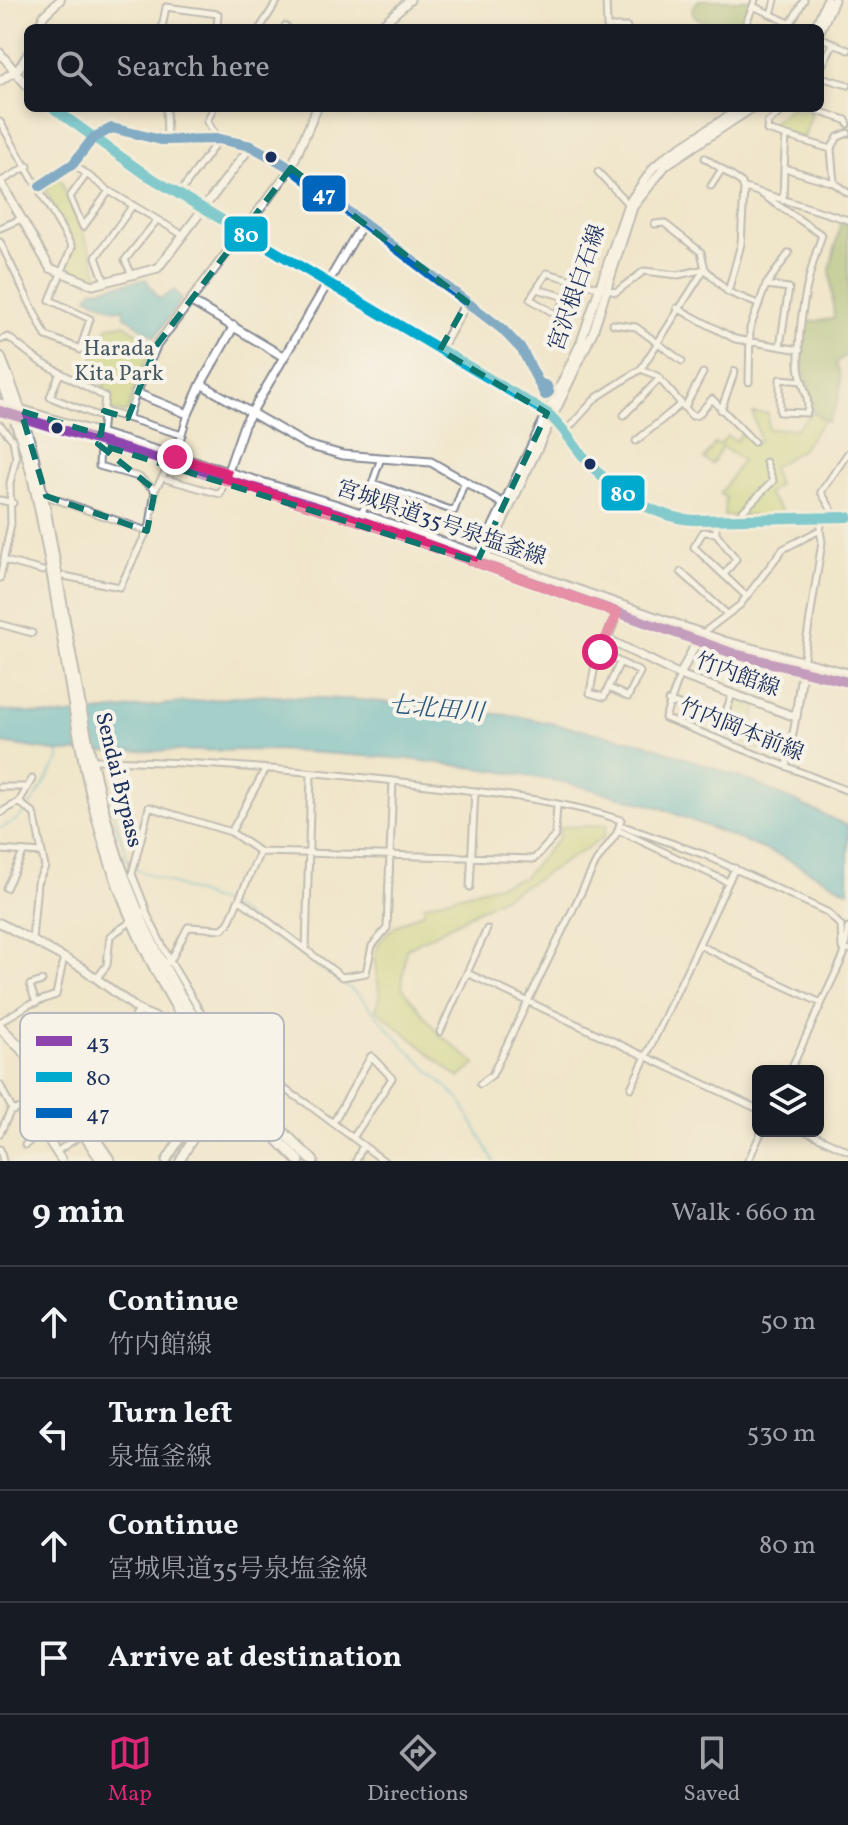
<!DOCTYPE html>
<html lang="en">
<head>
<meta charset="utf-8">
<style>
	body { margin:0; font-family:Vollkorn,"Noto Serif JP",serif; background:#242831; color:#f1f3f6 }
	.controls { position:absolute; right:24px; bottom:24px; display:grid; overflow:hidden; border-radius:12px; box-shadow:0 4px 12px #0003 }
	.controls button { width:72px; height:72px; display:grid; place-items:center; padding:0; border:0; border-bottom:2px solid #363941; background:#171b24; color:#f1f3f6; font:40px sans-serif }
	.stop { position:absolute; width:24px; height:24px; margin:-18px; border:6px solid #db2777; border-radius:50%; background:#fff }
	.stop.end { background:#db2777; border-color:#fff; box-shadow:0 2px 8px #0008 }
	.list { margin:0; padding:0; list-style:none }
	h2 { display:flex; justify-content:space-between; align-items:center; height:104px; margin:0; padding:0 32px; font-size:34px }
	h2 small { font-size:26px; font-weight:400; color:#9ea1a6 }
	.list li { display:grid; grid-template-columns:52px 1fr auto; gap:24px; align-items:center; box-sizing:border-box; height:112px; padding:0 32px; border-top:2px solid #363941 }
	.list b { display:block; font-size:30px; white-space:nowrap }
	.list p { margin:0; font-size:26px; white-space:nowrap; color:#9ea1a6 }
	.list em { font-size:26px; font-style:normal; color:#9ea1a6 }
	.icon { flex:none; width:44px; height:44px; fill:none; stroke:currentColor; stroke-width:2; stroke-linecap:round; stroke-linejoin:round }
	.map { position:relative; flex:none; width:848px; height:1161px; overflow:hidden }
	.search { position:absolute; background:#171b24; box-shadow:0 4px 12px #0003; left:24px; right:24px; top:24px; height:88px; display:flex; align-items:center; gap:20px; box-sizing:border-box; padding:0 28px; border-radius:12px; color:#9ea1a6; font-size:30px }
	.sheet { height:552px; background:#171b24 }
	nav { display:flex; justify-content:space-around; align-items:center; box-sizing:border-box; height:112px; border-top:2px solid #363941; background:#171b24; font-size:22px; color:#9ea1a6 }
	nav a { display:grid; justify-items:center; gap:4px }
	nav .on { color:#db2777 }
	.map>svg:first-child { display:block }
	.green { fill:#c1d376; stroke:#6e816a; stroke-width:2 }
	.forest { fill:#98b567; stroke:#5a7262; stroke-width:2 }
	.water { fill:#4ab3c8; stroke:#327193; stroke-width:2 }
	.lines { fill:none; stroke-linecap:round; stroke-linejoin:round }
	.stream { stroke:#4ab3c8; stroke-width:2 }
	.minor-casing { stroke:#868a94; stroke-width:9 }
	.tertiary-casing { stroke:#868a94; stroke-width:11 }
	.primary-casing { stroke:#868a94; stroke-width:13 }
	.trunk-casing { stroke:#868a94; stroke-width:13 }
	.minor { stroke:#fff; stroke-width:5 }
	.tertiary { stroke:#fff; stroke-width:7 }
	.primary { stroke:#fff; stroke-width:9 }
	.trunk { stroke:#fff; stroke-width:9 }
	.bus-1-casing { stroke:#f7f3e8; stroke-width:16 }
	.bus-2-casing { stroke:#f7f3e8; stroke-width:16 }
	.bus-3-casing { stroke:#f7f3e8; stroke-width:16 }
	.bus-1 { stroke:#8e44ad; stroke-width:10 }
	.bus-2 { stroke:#00a9ce; stroke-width:10 }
	.bus-3 { stroke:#0065bd; stroke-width:10 }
	.route { stroke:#db2777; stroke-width:10 }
	.marked { fill:none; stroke:#0f766e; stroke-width:6; stroke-dasharray:16 10; stroke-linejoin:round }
	.bus-dot { fill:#1b2f5e; stroke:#f7f3e8; stroke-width:3 }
	.labels { text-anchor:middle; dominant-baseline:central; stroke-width:8; stroke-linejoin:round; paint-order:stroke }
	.street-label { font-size:22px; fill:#1b2f5e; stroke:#f7f3e8 }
	.park-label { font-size:22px; fill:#445864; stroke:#f7f3e8 }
	.water-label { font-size:24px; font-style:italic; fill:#29577e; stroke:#f7f3e8 }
	.key { fill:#f7f3e8; stroke:#b5b8bf; stroke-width:2 }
	.key-label { font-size:22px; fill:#1b2f5e }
	.line-badge { stroke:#f7f3e8; stroke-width:3 }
	.badge-label { font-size:22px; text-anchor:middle; font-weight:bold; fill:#fff }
</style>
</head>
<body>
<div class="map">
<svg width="848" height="1161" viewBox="0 0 848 1161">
	<rect width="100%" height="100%" fill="#f7f3e8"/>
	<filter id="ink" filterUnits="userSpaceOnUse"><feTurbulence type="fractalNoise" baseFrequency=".0125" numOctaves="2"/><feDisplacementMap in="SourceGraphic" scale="16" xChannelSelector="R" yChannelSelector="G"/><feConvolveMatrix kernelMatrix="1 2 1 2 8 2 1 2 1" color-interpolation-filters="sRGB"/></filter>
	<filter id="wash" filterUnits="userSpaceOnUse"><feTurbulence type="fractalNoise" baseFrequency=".006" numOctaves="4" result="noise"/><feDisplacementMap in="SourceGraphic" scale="32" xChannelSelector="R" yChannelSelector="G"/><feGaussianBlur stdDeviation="1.8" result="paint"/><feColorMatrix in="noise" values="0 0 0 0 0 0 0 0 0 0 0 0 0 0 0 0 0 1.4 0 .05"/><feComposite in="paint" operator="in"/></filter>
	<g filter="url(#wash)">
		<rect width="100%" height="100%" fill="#f0e6cb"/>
		<path class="green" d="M790 108 812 112 804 138 770 128V124Z
			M59 177 93 256 99 280 89 281 66 269 74 245 45 189Z
			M124 324 155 344 138 376 128 411 122 413 111 411 108 396 103 393 105 384 86 375 108 326Z
			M753 413H768V429H795L813 413 824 420 801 450 772 467 778 485 767 494 787 516H724L726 497 720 494 742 460 722 447 712 464 704 459 715 443 720 445 727 436 736 441 742 432 754 444 760 441Z
			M738 699 758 706 750 728 769 735 767 752 722 735Z
			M607 825 603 838 537 879 406 949 402 987 438 1033 476 1064 459 1078 376 1009C383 987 377 986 375 965 372 935 401 922 424 912V905L523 878 559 838 561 827Z"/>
		<path class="forest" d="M699 0H752L741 28H713L693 15 692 8Z
			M841 221 848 223V353L836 363C846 383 839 403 828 422L812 411 814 404 802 365 807 322 834 319 830 269Z"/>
		<path class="water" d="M146 279 159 299 175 290 182 299 155 337 125 316 123 308 117 310 88 297 92 290Z
			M254 695 362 700 517 716 644 743 753 782 848 826V891L781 856 658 807 568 783 498 771 408 759 276 750 61 752 0 743V710L58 716Z"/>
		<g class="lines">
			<path class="stream" d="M99 768 130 867 232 907 359 995 405 1047 460 1100 494 1161
				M0 828C30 819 43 784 59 759V750"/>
		</g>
	</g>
	<g filter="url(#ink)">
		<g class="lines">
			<defs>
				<path id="minor" d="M606 0 607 27H627
					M755 0 753 6 800 28
					M771 14 775 0
					M285 26 288 28
					M162 28 166 7 218 14 217 28
					M260 28 278 0
					M744 28 753 6
					M788 28 804 0
					M820 37 848 50
					M820 69 833 44
					M820 77 848 85
					M166 108 167 140
					M786 108 768 122 767 130 831 149
					M808 108 846 120 848 124
					M0 122 72 247 50 300 90 319 80 350
					M786 136 784 168 834 183 848 193
					M73 164 109 191 183 235
					M598 172 629 205
					M86 175 70 197 83 227 109 191
					M0 182 28 166
					M834 183 831 149 838 137 848 133
					M40 186 73 164 93 138
					M711 186 722 169
					M745 188 848 220
					M760 193 822 235C807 277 798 319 799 364 799 382 811 395 807 413L780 412V379L803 381
					M179 194 219 139 207 122 213 108
					M783 201 784 168
					M655 224 664 223 701 252 705 269 728 292 741 244 744 189 742 183 705 158
					M0 228 21 219
					M0 242 46 336 95 354
					M132 275 125 260 157 220
					M105 282 96 257 133 205
					M766 285 789 253
					M537 289 562 296 564 302 557 315 530 299 547 273 616 292 644 271 678 275 705 269
					M728 292 758 304
					M677 308 735 339 800 350
					M613 324 636 327 682 361
					M0 340 8 337 39 361 105 397 101 435
					M641 369 657 376 692 416 698 415 712 399 754 442
					M60 373 50 397 103 418
					M749 382 750 328 766 285 789 288 780 346
					M539 383 547 386 549 392 545 395 541 393Z
					M685 407 703 373
					M721 410 735 371
					M104 411 182 435
					M624 415 659 379
					M128 418 136 393
					M0 425 13 440 16 458 10 483 11 524 0 578
					M565 432 596 398 641 369 704 270
					M636 441 681 404
					M100 444 99 466 139 477 155 490
					M175 457 188 414
					M163 478 220 494 225 480
					M373 483 454 511 465 481
					M46 496 147 531
					M0 500 13 503
					M362 513 381 458
					M735 519 773 481 766 462
					M837 519 821 492 848 453
					M716 520V533L703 532 694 547 746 596
					M716 533 736 559 724 575
					M6 561 43 571
					M681 572 727 614
					M64 576 120 587 150 525 155 490 170 464
					M0 624 32 633
					M703 633 740 605 783 549 820 530 822 520
					M607 639 596 659 590 693 604 697 620 662
					M600 652 640 672 628 697 609 688
					M803 663 822 542 820 530
					M680 675 665 718 848 791
					M668 701 723 721 732 694
					M96 760C209 762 323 772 436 786 497 794 563 801 621 820L617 833 596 862 492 1075 480 1084
					M787 766 796 717
					M0 787H27
					M19 802 33 813
					M0 813 19 802 32 779
					M35 817 42 853
					M620 825 705 855 827 912 841 926 842 948 848 950
					M618 830 728 882
					M231 832 265 770
					M0 850 42 853 45 867 37 883 32 940
					M470 887 475 791
					M6 888 23 853
					M240 900 342 977 366 973 372 946 387 928 393 781
					M145 910 170 961 210 1028 240 1032 244 1023 255 1024 259 1033 244 1055V1063L306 1103 384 1161
					M144 911 146 909 132 874 149 807 231 832 260 852
					M699 945 821 1003
					M306 949 311 774
					M164 965 172 958 188 927 222 929 228 924 260 852 534 859 555 836 557 805
					M467 973 758 1109
					M97 978 107 965 110 936 132 921
					M36 1003 30 985 42 981
					M0 1022 28 1005 56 995 64 957
					M440 1032 487 929
					M790 1071 844 955 848 928
					M0 1085 13 1111
					M631 1088 735 868
					M333 1123 371 1056 392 1078 353 1138
					M805 1131 848 1151
					M0 1133 10 1112 23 1107 35 1111
					M25 1145 42 1132
					M0 1149 3 1161
					M56 1152 84 1133
					M356 1161 363 1145
					M748 1161 762 1131"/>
				<path id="tertiary" d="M38 28 44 15 60 0
					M378 28 410 0
					M815 28 827 0
					M820 31 834 0
					M0 53 28 87
					M0 81 19 68 28 54
					M53 108 145 174 547 413C562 425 571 442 583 456 609 488 652 517 693 520L848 517
					M93 138 115 128 161 140 219 139 251 146 291 168 502 329 522 350 539 383
					M0 181 50 268 93 285 158 268 251 146
					M190 301 284 357
					M234 326 201 384 188 414 136 393 156 346 291 168 317 108
					M440 350 467 302
					M201 384 307 445 343 455 431 462 504 504
					M226 477 244 425 363 223
					M477 560 581 342 628 204 654 167 668 155 741 108
					M484 561 593 332 633 207 666 165 752 108
					M617 613 607 639 680 675 796 717 802 672
					M680 675 698 639
					M0 923 81 967 140 1011 161 1020H183
					M62 1161 36 1121 35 1111 114 1047 140 1011
					M166 1161 238 1046 240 1032
					M180 1161C204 1118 236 1075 246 1028H254L255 1040"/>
				<path id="primary" d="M0 404 337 506 724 642 848 674
					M0 411 346 516 735 654 848 682
					M0 1027 61 1089 110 1161
					M86 1137 102 1161"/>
				<path id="trunk" d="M0 357C42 455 51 548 70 651 82 714 93 779 112 840 149 961 220 1076 313 1161
					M0 376C11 409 24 441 32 474 59 586 68 703 96 814 130 947 201 1066 299 1161"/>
			</defs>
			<use href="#minor" class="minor-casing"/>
			<use href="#tertiary" class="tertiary-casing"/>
			<use href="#primary" class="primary-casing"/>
			<use href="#trunk" class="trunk-casing"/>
			<use href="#minor" class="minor"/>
			<use href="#tertiary" class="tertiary"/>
			<use href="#primary" class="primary"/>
			<use href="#trunk" class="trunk"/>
			<defs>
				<path id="bus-1" d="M0 411 346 516 735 654 848 682"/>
				<path id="bus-2" d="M53 108 145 174 547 413C562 425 571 442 583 456 609 488 652 517 693 520L848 517"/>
				<path id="bus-3" d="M40 186 73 164 93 138 112 128 161 140 219 139 251 146 291 168 502 329 522 350 545 395 549 392 547 386 539 383"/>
			</defs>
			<use href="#bus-1" class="bus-1-casing"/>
			<use href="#bus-2" class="bus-2-casing"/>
			<use href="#bus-3" class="bus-3-casing"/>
			<use href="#bus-1" class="bus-1"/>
			<use href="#bus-2" class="bus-2"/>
			<use href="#bus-3" class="bus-3"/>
		</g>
	</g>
	<g class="lines" filter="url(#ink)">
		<path class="route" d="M175 457 227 473 225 480 375 526 617 613 600 652"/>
	</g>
	<path d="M0 0H848V1161H0ZM291 168 467 302 440 350 547 413 477 562 98 444 155 490 147 531 46 496 21 411 101 435 104 411 128 418 156 346Z" fill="#f0e6cb" fill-opacity=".55" fill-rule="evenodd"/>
	<path class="marked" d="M291 168 467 302 440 350 547 413 477 562 98 444 155 490 147 531 46 496 21 411 101 435 104 411 128 418 156 346Z"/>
	<g class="bus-dot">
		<circle cx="271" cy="157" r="7"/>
		<circle cx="57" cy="428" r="7"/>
		<circle cx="590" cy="464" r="7"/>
	</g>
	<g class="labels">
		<g class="street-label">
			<text transform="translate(578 288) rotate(-71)">宮沢根白石線</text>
			<text transform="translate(441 524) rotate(19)">宮城県道35号泉塩釜線</text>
			<text transform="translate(737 676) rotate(20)">竹内館線</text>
			<text transform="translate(741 731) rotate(22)">竹内岡本前線</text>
			<text transform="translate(118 780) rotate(76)">Sendai Bypass</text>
		</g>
		<g class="park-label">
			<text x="119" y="349">Harada<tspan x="119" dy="25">Kita Park</tspan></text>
		</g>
		<g class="water-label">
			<text transform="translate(436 710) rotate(5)">七北田川</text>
		</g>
	</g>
	<rect x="20" y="1013" width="264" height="128" rx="12" class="key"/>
	<rect x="36" y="1036" width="36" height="10" fill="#8e44ad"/>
	<rect x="36" y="1072" width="36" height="10" fill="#00a9ce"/>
	<rect x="36" y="1108" width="36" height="10" fill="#0065bd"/>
	<g class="key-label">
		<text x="86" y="1049">43</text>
		<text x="86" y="1085">80</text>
		<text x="86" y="1121">47</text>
	</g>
	<g class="line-badge">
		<rect x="301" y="174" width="46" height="39" rx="8" fill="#0065bd"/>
		<rect x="223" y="215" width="46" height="38" rx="8" fill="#00a9ce"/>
		<rect x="600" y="474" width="46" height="38" rx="8" fill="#00a9ce"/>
	</g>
	<g class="badge-label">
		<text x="324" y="201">47</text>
		<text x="246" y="242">80</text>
		<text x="623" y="501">80</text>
	</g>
</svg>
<div class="controls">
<button><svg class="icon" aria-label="layers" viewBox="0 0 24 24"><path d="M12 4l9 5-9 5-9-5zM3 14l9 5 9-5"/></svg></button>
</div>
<div class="stop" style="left:600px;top:652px"></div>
<div class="stop end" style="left:175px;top:457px"></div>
<div class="search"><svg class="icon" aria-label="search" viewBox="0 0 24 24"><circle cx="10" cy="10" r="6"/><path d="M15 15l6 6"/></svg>Search here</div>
</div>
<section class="sheet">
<h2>9 min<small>Walk · 660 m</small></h2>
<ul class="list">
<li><svg class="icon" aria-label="ahead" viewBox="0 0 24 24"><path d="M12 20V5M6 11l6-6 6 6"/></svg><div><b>Continue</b><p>竹内館線</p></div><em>50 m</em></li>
<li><svg class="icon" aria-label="left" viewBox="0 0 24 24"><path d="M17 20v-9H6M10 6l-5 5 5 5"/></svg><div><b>Turn left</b><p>泉塩釜線</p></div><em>530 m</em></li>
<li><svg class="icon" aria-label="ahead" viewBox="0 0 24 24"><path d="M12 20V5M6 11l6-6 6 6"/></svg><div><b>Continue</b><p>宮城県道35号泉塩釜線</p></div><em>80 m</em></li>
<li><svg class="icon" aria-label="arrive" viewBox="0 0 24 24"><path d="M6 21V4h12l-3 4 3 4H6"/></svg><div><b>Arrive at destination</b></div></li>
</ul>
</section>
<nav>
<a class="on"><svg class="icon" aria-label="map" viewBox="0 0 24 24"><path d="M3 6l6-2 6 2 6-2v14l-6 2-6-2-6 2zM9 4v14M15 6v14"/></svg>Map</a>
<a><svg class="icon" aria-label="directions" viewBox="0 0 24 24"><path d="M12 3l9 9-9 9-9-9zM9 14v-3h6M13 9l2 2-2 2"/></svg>Directions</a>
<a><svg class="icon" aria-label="saved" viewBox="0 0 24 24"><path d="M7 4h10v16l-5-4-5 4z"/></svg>Saved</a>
</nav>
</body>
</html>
